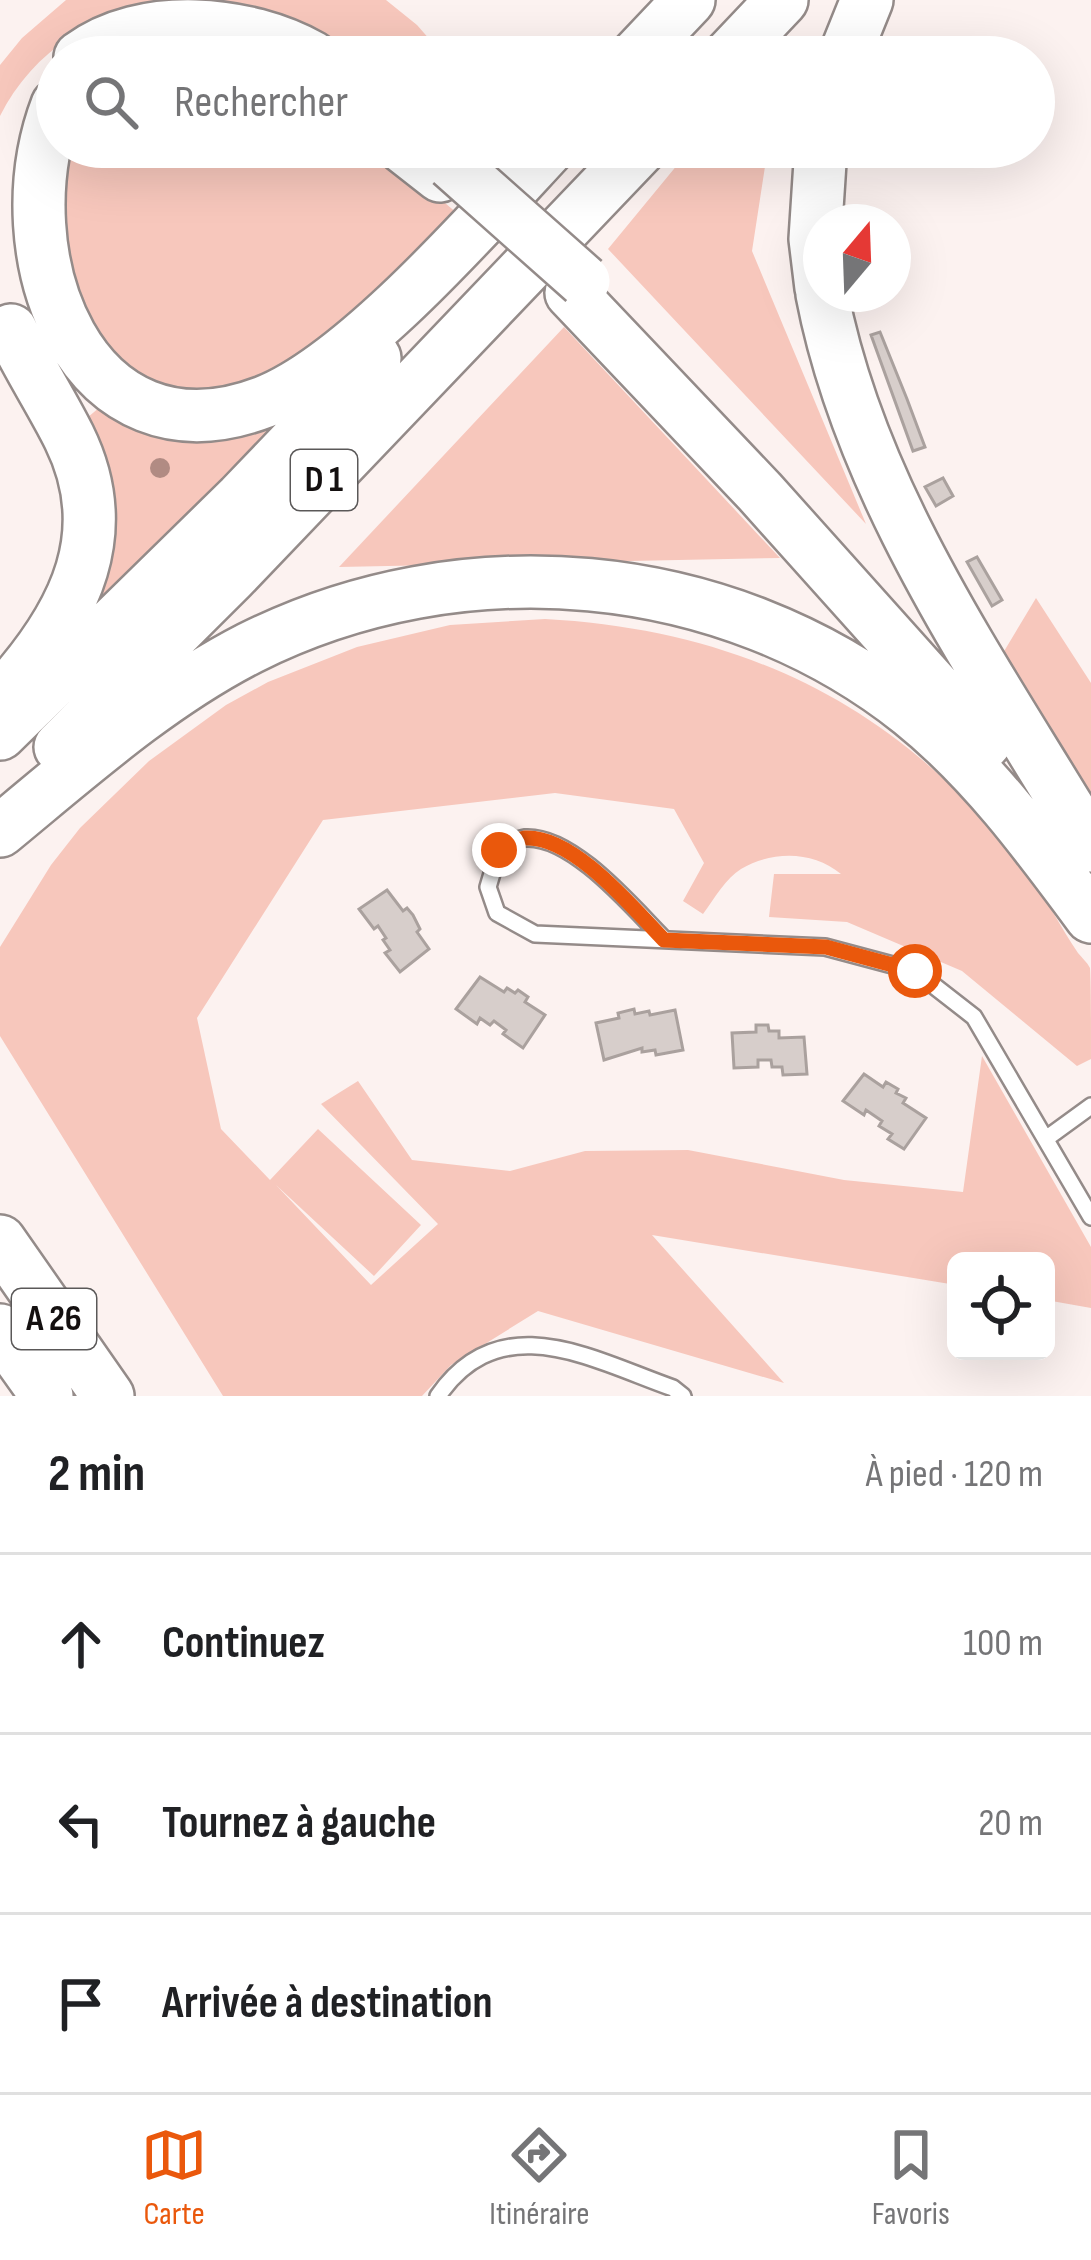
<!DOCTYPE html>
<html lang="fr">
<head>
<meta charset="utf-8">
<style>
	body { margin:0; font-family:"Sofia Sans Condensed",sans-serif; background:#f2f2f2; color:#202124 }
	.controls { position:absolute; right:36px; bottom:36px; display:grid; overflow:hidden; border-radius:18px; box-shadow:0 12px 48px #0002 }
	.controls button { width:108px; height:108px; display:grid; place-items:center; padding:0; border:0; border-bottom:3px solid #e0e0e0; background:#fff; color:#202124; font:60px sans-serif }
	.compass { position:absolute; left:803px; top:204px; width:108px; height:108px; border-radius:50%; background:#fff; box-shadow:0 12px 48px #0002; rotate:19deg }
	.stop { position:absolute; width:36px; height:36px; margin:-27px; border:9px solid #ea580c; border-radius:50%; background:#fff }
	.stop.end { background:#ea580c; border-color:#fff; box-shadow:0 3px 12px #0008 }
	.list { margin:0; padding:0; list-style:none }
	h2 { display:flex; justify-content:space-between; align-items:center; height:156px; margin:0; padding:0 48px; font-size:51px }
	h2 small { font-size:39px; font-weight:400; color:#757577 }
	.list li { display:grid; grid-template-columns:78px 1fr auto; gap:36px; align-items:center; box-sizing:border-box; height:180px; padding:0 48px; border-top:3px solid #e0e0e0 }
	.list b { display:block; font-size:45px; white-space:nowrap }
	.list em { font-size:39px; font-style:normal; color:#757577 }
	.icon { flex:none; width:66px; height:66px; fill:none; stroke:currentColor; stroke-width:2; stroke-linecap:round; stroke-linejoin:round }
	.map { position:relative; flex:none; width:1091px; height:1396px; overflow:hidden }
	.search { position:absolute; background:#fff; box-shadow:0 12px 48px #0002; left:36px; right:36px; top:36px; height:132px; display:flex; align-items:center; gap:30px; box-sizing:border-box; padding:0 42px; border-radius:66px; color:#757577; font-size:45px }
	.sheet { height:696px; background:#fff }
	nav { display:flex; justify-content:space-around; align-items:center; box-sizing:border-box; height:168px; border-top:3px solid #e0e0e0; background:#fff; font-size:33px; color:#757577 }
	nav a { display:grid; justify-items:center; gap:6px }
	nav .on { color:#ea580c }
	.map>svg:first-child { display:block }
	.green { fill:#f7c7bc }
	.building { fill:#d7cecb; stroke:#aaa19e; stroke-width:3 }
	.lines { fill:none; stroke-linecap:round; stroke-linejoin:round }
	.lane-casing { stroke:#948b89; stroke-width:20 }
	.highway-casing { stroke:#948b89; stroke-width:56 }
	.lane { stroke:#fff; stroke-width:15 }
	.highway { stroke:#fff; stroke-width:51 }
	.highway-bridge-casing { stroke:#948b89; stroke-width:56; stroke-linecap:butt }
	.highway-bridge { stroke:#fff; stroke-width:51 }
	.tree { fill:#b18b83 }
	.route { stroke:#ea580c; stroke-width:15 }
	.labels { text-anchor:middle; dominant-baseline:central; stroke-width:10; stroke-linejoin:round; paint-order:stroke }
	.shield { fill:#fff; stroke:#5a5858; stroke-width:3 }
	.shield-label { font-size:36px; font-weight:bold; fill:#141010 }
</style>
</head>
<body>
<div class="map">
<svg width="1091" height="1396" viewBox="0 0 1091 1396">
	<rect width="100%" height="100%" fill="#fcf2f0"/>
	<path class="green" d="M66 0H170C98 10 33 50 0 116V65L22 38Z
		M218 0H386L417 25 445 57H342C308 27 263 4 218 0Z
		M57 147H379L458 214 380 292 298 362 235 390 192 392 129 375 82 345 28 217Z
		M692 147H768L752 251 866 524 608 249Z
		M564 327 780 558 339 567Z
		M303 403 85 623C126 533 125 512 81 423L100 407Z
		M1036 598 1091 683V796L1003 653Z
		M545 619C748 630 909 711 1029 876 1048 901 1061 928 1078 953 1082 958 1087 962 1090 968 1091 984 1091 1038 1091 1059L1077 1066 962 971 847 922 769 917 774 874H841C813 851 774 850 741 869 726 878 714 899 703 914L683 901 704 863 674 809 555 793 323 820 197 1018 221 1129 270 1180 318 1129 421 1225 374 1276 276 1185 371 1285 438 1224 321 1104 358 1081 412 1160 510 1171 585 1151 688 1150 844 1180 963 1192 982 1056 1091 1247V1308L1046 1300V1261H956V1285L652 1235 784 1383 538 1311 451 1365 422 1396H223L0 1036V947L51 865 80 828 149 761 226 705 268 682 357 647 450 625Z"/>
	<path class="building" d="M880 332 907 399 925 447 913 451 871 335Z
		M943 478 953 496 936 506 925 487Z
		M977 557 1002 600 992 606 967 562Z
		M387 890 403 911 407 908 413 915 420 929 417 932 429 949 400 972 385 953 390 950 383 940 386 938 378 926 374 929 359 909Z
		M480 977 504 992 507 988 515 993 518 990 528 997 525 1002 545 1015 523 1048 503 1034 506 1030 494 1021 490 1025 480 1018 477 1024 456 1009Z
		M634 1009 635 1014 649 1011 650 1015 675 1010 683 1050 656 1055 655 1050 642 1052V1048L604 1060 596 1023 619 1018 618 1013Z
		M756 1025H768L769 1031H779V1038L804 1037 807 1074 783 1075 782 1067H772L771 1060H758V1067L734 1068 732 1033 756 1032Z
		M864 1074 883 1087 886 1082 898 1089 896 1093 906 1098 903 1103 926 1118 904 1149 888 1139 892 1134 879 1126 882 1121 866 1110 864 1115 843 1101Z"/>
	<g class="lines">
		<defs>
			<path id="lane" d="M665 940C633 908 573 835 525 838 517 839 507 846 499 850L488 887 497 913 535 934 825 947 915 971 974 1017 1091 1217
				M1047 1138 1091 1106
				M438 1396C501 1305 593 1360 673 1388L683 1396"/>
			<path id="highway" d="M80 57C142 11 247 20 312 57
				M635 57 689 0
				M728 57 782 0
				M844 57 867 0
				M57 105C0 254 81 472 264 402 354 367 482 220 550 147
				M403 147 440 176
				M821 147 815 239 821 288
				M571 293 760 492 985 743
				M822 294C861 497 987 671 1091 846
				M11 330C28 366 51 401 69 437 116 532 75 613 12 685
				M0 734 241 498 375 358
				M60 747 231 577 642 147
				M0 831C79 766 158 695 250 648 461 542 725 564 911 712 982 769 1037 844 1091 917
				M0 1241 108 1396
				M0 1330 47 1396"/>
		</defs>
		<use href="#lane" class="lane-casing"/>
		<use href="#highway" class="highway-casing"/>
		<use href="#lane" class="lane"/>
		<use href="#highway" class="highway"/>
		<defs>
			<path id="highway-bridge" d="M451 163 584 281"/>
		</defs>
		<use href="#highway-bridge" class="highway-bridge-casing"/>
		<use href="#highway-bridge" class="highway-bridge"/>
	</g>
	<circle class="tree" cx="160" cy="468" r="10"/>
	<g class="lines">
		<path class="route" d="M499 850C507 846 517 839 525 838 573 835 633 908 664 940L826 947 915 971"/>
	</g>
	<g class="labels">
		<g class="shield">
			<rect x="291" y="450" width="66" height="60" rx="9"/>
			<rect x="12" y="1289" width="84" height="60" rx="9"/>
		</g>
		<g class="shield-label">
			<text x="324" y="480">D 1</text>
			<text x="54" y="1319">A 26</text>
		</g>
	</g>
</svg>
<div class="controls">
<button><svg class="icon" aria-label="locate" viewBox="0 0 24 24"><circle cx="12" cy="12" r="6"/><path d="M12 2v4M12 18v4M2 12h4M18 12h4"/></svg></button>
</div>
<svg class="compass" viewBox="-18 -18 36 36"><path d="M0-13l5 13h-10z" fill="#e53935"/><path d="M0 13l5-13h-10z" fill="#757577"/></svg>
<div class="stop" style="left:915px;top:971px"></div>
<div class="stop end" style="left:499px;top:850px"></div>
<div class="search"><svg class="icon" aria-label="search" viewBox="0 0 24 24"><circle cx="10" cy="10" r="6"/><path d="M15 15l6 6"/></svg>Rechercher</div>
</div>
<section class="sheet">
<h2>2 min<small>À pied · 120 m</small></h2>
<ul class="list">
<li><svg class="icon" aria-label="ahead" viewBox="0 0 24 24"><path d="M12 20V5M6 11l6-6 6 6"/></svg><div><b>Continuez</b></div><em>100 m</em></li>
<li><svg class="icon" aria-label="left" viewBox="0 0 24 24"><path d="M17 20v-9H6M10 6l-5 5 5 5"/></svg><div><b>Tournez à gauche</b></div><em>20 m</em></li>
<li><svg class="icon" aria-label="arrive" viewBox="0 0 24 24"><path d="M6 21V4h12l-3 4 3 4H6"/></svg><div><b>Arrivée à destination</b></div></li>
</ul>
</section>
<nav>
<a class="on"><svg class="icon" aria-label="map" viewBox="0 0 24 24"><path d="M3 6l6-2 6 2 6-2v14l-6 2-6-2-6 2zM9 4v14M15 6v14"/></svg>Carte</a>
<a><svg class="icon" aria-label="directions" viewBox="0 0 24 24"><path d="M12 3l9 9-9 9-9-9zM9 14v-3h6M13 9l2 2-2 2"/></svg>Itinéraire</a>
<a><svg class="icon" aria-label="saved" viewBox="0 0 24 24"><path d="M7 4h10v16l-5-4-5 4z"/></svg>Favoris</a>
</nav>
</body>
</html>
